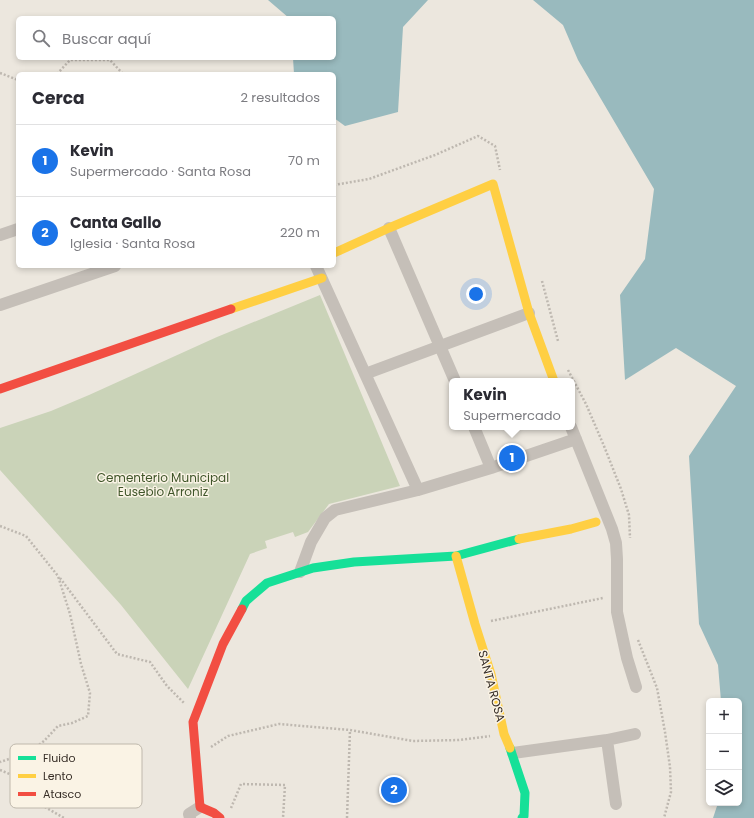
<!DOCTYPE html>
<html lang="es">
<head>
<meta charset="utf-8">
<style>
	body { margin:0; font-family:Poppins,sans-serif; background:#f7f7f7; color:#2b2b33 }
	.controls { position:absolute; right:12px; bottom:12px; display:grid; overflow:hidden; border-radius:6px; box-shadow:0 2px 6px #0003 }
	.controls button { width:36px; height:36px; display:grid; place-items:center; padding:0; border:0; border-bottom:1px solid #e1e1e2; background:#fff; color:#2b2b33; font:20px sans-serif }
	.you { position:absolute; left:476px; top:294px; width:14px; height:14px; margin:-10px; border:3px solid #fff; border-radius:50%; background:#1a73e8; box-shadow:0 0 0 6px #1a73e833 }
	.badge { display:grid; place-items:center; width:26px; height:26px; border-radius:50%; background:#1a73e8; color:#fff; font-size:13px; font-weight:700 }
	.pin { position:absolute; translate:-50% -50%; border:2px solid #fff; box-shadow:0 1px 4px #0006 }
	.popup { position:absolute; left:449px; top:378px; width:126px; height:52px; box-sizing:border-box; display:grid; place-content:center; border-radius:6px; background:#fff; filter:drop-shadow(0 1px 3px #0005); font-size:13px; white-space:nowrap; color:#7c7c81 }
	.popup b { font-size:15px; color:#2b2b33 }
	.popup::after { content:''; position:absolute; left:50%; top:100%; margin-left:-8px; border:8px solid transparent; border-top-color:#fff }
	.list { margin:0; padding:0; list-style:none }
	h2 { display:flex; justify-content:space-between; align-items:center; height:52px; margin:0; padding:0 16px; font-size:17px }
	h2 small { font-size:13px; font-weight:400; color:#7c7c81 }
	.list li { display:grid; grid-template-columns:26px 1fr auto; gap:12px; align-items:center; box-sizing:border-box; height:72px; padding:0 16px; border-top:1px solid #e1e1e2 }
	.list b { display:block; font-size:15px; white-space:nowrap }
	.list p { margin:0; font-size:13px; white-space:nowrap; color:#7c7c81 }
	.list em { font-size:13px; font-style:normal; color:#7c7c81 }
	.icon { flex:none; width:22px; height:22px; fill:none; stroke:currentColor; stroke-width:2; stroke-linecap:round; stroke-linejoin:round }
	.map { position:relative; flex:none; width:754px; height:818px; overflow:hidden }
	.search { position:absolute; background:#fff; box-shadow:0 2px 6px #0003; left:16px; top:16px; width:320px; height:44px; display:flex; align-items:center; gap:10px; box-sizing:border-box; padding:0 14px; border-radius:6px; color:#7c7c81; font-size:15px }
	.panel { position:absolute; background:#fff; box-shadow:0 2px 6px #0003; left:16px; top:72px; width:320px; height:196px; border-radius:6px }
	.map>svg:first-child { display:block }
	.green { fill:#cad3b8 }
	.water { fill:#99babe }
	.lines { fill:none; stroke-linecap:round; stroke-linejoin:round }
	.path { stroke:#beb8b0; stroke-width:2.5; stroke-dasharray:2 2; stroke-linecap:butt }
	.street { stroke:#c5bfb8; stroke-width:12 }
	.fast { stroke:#16e098; stroke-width:9 }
	.slow { stroke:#ffcf43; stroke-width:9 }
	.jam { stroke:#f24e42; stroke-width:9 }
	.labels { text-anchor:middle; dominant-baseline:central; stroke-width:3; stroke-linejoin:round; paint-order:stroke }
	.park-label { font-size:12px; fill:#3f5529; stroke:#faf3e5 }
	.street-label { font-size:12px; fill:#362d26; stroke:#faf3e5 }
	.key { fill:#faf3e5; stroke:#bfb8ac; stroke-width:1 }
	.key-label { font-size:11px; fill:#362d26 }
</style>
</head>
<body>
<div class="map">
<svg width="754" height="818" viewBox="0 0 754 818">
	<rect width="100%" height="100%" fill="#ece7de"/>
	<path class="green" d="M320 295 400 486 329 504 308 532 295 537 293 532 265 541 267 548 250 554 188 689 121 605 0 470V428L51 411 89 395 217 337Z"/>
	<path class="water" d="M268 0H428L403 27 398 112 345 126 334 118V74H294L293 58H334V18H289Z
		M533 0H754V818H713L718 803H739V701H721L718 665 699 624 689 456 736 386 676 348 625 380 620 295 645 259 654 189 578 60 563 25Z"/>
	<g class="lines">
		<path class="path" d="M0 73 18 80
			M57 74 70 60H110L123 74
			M334 185 369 179 435 155 478 136 495 146 500 170
			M542 281 558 341
			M568 370 586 404 604 446 621 489 629 515 630 538
			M0 526 26 536 58 576 70 614 81 664 90 693 88 716 72 723 58 726 44 741 30 752 0 762
			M60 578 117 654 150 662 167 686 184 703
			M491 621 603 598
			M638 640 657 688 665 732 670 767 671 792 664 818
			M211 747 228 736 279 724 350 730 413 741 459 740 490 736
			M0 770 17 777 33 800 64 818
			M231 808 241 784 285 785 283 818
			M347 818 350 730"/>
		<path class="street" d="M389 228 455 381
			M0 235 18 229
			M316 266 418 490
			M0 305 115 266
			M365 374 529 313
			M474 427 491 468
			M571 427 612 529 616 543 617 559V612L627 658 636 687
			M300 572 311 542 325 518 335 510 418 490 491 468 576 439
			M607 740 616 804
			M513 753 607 740 635 734
			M190 818 189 814 200 807"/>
		<path class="fast" d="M242 609 246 601 267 583 313 568 354 562 456 556 519 539
			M510 748 525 793 524 816 522 818"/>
		<path class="slow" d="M334 253 389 228 493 184 529 313 554 381
			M231 309 322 278
			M519 539 571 529 596 522
			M456 556 475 624 491 674 504 734 510 748"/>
		<path class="jam" d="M0 389 231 309
			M220 818 214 813 200 807 193 722 223 644 242 609"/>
	</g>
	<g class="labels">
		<g class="park-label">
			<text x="163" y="477">Cementerio Municipal<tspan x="163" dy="14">Eusebio Arroniz</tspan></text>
		</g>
		<g class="street-label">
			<text transform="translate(492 686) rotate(75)">SANTA ROSA</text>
		</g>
	</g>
	<rect x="10" y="744" width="132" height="64" rx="6" class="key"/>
	<rect x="18" y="756" width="18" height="4" fill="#16e098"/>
	<rect x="18" y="774" width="18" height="4" fill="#ffcf43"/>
	<rect x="18" y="792" width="18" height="4" fill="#f24e42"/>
	<g class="key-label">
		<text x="43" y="762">Fluido</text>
		<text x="43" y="780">Lento</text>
		<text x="43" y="798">Atasco</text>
	</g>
</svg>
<div class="controls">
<button>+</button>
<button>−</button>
<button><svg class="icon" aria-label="layers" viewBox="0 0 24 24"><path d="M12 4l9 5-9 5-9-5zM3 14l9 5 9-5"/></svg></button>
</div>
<div class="you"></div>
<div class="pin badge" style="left:512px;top:458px">1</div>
<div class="popup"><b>Kevin</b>Supermercado</div>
<div class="pin badge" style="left:394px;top:790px">2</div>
<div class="search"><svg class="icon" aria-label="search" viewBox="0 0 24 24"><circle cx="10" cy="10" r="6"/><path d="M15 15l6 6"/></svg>Buscar aquí</div>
<section class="panel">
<h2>Cerca<small>2 resultados</small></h2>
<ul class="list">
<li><span class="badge">1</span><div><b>Kevin</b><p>Supermercado · Santa Rosa</p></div><em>70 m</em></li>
<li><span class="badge">2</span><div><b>Canta Gallo</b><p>Iglesia · Santa Rosa</p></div><em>220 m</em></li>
</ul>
</section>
</div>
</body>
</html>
